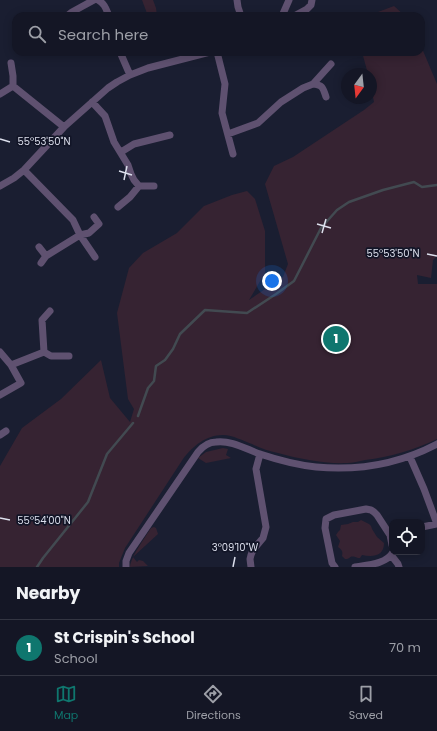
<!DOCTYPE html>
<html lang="en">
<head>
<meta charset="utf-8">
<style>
	body { margin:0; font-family:Poppins,sans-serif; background:#1d1f2d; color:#f1f3f6 }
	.controls { position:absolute; right:12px; bottom:12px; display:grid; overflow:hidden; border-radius:8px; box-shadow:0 2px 10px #0003 }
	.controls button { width:36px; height:36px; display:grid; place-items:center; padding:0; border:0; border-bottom:1px solid #333542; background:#141625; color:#f1f3f6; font:20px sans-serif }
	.compass { position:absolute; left:341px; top:68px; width:36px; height:36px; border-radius:50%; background:#141625; box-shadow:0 2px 10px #0003; rotate:195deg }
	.you { position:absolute; left:272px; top:281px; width:14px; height:14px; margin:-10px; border:3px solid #fff; border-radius:50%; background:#1a73e8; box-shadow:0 0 0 6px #1a73e833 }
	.badge { display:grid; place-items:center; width:26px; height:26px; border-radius:50%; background:#0f766e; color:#fff; font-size:13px; font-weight:700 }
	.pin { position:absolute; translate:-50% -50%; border:2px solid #fff; box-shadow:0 1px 4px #0006 }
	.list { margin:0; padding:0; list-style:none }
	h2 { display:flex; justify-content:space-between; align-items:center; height:52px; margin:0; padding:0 16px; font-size:17px }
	h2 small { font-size:13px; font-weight:400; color:#9d9fa7 }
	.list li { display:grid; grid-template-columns:26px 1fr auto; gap:12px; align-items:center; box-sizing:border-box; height:56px; padding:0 16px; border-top:1px solid #333542 }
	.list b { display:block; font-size:15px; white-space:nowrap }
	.list p { margin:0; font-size:13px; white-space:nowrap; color:#9d9fa7 }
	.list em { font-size:13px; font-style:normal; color:#9d9fa7 }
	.icon { flex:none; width:22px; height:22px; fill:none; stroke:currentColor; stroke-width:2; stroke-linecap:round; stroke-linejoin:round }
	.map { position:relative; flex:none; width:437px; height:567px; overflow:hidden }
	.search { position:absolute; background:#141625; box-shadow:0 2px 10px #0003; left:12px; right:12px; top:12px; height:44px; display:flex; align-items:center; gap:10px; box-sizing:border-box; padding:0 14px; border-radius:12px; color:#9d9fa7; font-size:15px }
	.sheet { height:108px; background:#141625 }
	nav { display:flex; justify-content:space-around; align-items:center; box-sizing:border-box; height:56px; border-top:1px solid #333542; background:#141625; font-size:11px; color:#9d9fa7 }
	nav a { display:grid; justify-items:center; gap:2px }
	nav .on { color:#0f766e }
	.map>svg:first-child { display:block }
	.green { fill:#362332 }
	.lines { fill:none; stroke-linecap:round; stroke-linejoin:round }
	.stream { stroke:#424a51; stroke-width:2.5 }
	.minor { stroke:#5f5170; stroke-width:7 }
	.ticks { fill:none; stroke:#dcdfec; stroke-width:1.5 }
	.ticks-label { font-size:10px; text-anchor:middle; fill:#dcdfec; stroke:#121527; stroke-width:3.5; stroke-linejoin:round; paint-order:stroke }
</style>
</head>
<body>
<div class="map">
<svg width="437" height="567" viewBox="0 0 437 567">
	<rect width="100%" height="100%" fill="#1a1e31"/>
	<path class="green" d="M142 0H153L156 8 157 16H148Z
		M394 6 405 16H375L378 12Z
		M421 46 437 84V256L433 260 431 278 417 275 418 284H437V439C414 450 390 457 365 460 359 461 353 463 347 463 324 464 300 459 278 453 269 451 260 448 252 444 243 441 233 435 223 435 206 435 193 446 183 459L125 548 119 563V567H0V466L22 428 61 399 101 360 110 398 130 422 134 409 128 399 117 313 129 268 143 253 177 233 204 206 232 195 247 191 255 199 265 231V273L249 300 283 277 288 264 265 184 274 166 293 157 364 110 374 102 371 88V74H368L362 52H421Z
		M223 448 228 449 226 455 231 458 206 463 198 458 206 452Z
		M361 520 369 524 371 526 372 529 377 537 384 543C384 557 372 557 362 555L360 558H358C348 554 352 559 345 559L342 556C343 551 342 550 338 547L340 541 336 535 338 532 340 530 341 525 348 524 353 522H358Z
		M154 527 156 528 158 534 133 557 137 562 139 560 143 561 148 566 130 567C131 556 145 538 151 528Z"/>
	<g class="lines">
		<path class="stream" d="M138 416 148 388 154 381 156 366 165 360 173 349 180 334 205 310 247 313 276 294 294 281 321 228 337 210 349 202 383 190 414 182 422 187 437 185
			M37 567 43 558 88 502 107 454 133 423"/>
		<path class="minor" d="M98 0C105 4 106 9 109 16
			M237 0 238 7 241 16
			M67 16 72 12 94 0
			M282 16 289 0
			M294 16 307 9 311 5 312 0
			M120 52 130 75
			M217 52 225 84 222 113 233 154
			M313 84C323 85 323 88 326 97
			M13 86 64 127
			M0 94 13 86V76L11 63
			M92 102 105 116 114 142 128 165 131 174 134 180 139 186 130 197 118 207
			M228 134 258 123 281 102 303 88 313 84 331 64
			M121 152 134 144 170 135
			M24 170 73 220 80 235 95 257
			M0 186 14 178 24 170 64 127 108 88 117 82 130 75 148 68 210 52
			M139 186H154
			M39 247 46 256
			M41 263 46 256 80 235 89 233 99 224 94 217
			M0 352 11 365 21 383 0 395
			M44 352 51 356H69
			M11 365 44 352 42 320 50 311
			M0 435 6 431
			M410 457 424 489 437 524
			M422 527 437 524
			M391 555 398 564 399 567
			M126 567V561L129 553 198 452C203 446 208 442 216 442 231 440 246 449 260 454 278 460 297 465 316 467 359 471 399 464 437 444
			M251 567 250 559 251 555 253 550 263 538 266 527 256 469 260 454
			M335 567 332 563 325 528 326 519 334 515 366 509 371 510 374 512 377 515 390 535 392 545
			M355 567C367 565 387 564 393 552"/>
	</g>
	<path class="ticks" d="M0 139 10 142M119 171 132 175M124 180 127 166M317 224 331 228M322 233 326 219M427 254 437 256M0 518 10 520M233 567 235 557"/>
	<g class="ticks-label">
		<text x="44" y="145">55°53'50"N</text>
		<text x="393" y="257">55°53'50"N</text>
		<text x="44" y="524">55°54'00"N</text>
		<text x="235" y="551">3°09'10"W</text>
	</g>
</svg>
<div class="controls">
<button><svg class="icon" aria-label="locate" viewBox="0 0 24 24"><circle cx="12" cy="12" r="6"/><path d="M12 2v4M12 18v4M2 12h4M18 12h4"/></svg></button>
</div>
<svg class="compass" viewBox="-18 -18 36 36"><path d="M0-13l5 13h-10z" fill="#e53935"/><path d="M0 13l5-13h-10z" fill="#9d9fa7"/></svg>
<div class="you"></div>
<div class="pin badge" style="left:336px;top:339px">1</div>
<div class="search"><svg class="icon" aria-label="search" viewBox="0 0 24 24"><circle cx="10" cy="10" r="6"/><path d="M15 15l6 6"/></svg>Search here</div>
</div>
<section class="sheet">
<h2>Nearby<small></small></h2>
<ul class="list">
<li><span class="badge">1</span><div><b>St Crispin's School</b><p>School</p></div><em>70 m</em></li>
</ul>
</section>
<nav>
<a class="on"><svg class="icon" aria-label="map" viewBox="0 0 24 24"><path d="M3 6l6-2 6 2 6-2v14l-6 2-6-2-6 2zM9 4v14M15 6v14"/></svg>Map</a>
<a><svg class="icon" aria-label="directions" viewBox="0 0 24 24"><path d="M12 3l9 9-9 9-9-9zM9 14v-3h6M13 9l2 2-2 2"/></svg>Directions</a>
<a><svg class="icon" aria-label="saved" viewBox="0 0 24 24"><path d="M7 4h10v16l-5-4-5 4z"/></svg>Saved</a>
</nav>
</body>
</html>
